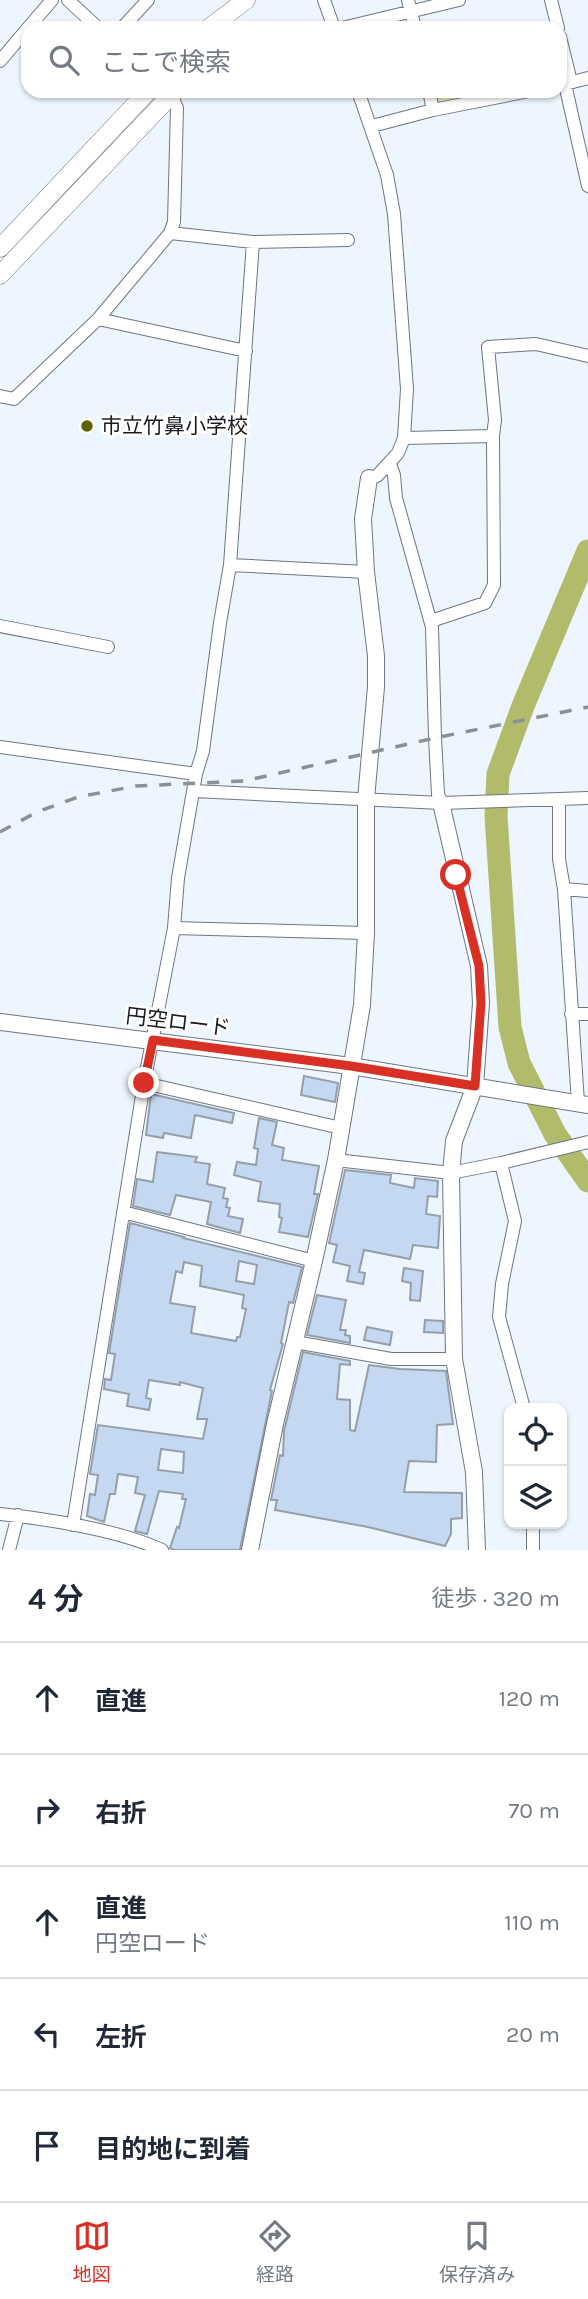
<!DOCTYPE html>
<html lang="ja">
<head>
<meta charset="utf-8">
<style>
	body { margin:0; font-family:Karla,"Noto Sans JP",sans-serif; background:#f6f6f7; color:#1f2937 }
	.controls { position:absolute; right:21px; bottom:21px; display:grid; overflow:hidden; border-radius:14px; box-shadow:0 2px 5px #0004 }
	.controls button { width:63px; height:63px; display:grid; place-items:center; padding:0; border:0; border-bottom:2px solid #e0e1e3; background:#fff; color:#1f2937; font:35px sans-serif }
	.stop { position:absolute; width:21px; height:21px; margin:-16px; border:5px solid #d93025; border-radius:50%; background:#fff }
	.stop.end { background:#d93025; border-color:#fff; box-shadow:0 2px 7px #0008 }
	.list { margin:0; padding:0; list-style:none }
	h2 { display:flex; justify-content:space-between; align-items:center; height:91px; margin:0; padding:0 28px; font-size:30px }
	h2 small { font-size:23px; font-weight:400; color:#747a83 }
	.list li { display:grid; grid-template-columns:46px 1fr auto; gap:21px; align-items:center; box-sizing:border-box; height:112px; padding:0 28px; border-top:2px solid #e0e1e3 }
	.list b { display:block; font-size:26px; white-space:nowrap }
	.list p { margin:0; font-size:23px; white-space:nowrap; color:#747a83 }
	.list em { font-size:23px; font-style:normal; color:#747a83 }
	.icon { flex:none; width:38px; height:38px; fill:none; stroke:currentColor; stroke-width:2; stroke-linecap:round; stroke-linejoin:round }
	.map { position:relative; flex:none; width:588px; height:1550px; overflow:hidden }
	.search { position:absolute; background:#fff; box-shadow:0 2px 5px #0004; left:21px; right:21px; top:21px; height:77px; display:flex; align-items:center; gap:18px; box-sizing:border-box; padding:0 24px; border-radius:21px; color:#747a83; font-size:26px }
	.sheet { height:651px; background:#fff }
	nav { display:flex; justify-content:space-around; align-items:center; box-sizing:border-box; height:98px; border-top:2px solid #e0e1e3; background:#fff; font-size:19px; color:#747a83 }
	nav a { display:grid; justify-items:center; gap:4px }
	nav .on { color:#d93025 }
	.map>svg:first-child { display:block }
	.grass { fill:url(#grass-dots) }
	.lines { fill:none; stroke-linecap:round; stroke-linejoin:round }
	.river { stroke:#b1bb6a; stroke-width:23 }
	.building { fill:#c4d8f2; stroke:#969ea9; stroke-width:2; fill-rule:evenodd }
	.minor-casing { stroke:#6e7680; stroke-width:14 }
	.tertiary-casing { stroke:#6e7680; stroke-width:18 }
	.secondary-casing { stroke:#6e7680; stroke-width:19 }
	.minor { stroke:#fff; stroke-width:12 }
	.tertiary { stroke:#fff; stroke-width:16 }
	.secondary { stroke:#fff; stroke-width:18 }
	.rail { stroke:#8b9098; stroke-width:3.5; stroke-dasharray:12 12; stroke-linecap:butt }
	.route { stroke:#d93025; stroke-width:9 }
	.poi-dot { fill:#5c6300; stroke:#fff; stroke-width:2.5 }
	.labels { text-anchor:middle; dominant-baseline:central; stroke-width:6; stroke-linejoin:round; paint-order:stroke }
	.poi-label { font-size:21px; fill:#181b20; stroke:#fff; text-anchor:start }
	.street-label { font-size:21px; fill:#181b20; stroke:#fff }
</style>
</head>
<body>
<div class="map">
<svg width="588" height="1550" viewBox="0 0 588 1550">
	<defs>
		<pattern id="grass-dots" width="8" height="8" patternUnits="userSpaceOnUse" patternTransform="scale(1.75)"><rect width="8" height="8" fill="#e5eeab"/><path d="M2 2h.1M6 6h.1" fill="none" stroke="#c4cc93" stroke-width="1.8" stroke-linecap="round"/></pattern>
	</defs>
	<rect width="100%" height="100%" fill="#edf5ff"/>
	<path class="grass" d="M435 91H490L438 102Z"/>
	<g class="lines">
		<path class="river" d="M588 551 523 706 498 774 496 816 510 1027 519 1063 555 1134 588 1181"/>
	</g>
	<path class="building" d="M304 1076 338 1083 335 1102 301 1095Z
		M151 1094 234 1113 232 1123 195 1115 191 1138 164 1133 163 1138 146 1135Z
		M259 1118 277 1122 272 1145 284 1148 282 1160 319 1166 314 1194H318L308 1237 279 1232 282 1218 279 1217 280 1204 258 1201 261 1182 234 1175 237 1162 256 1165 258 1149 254 1148Z
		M157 1152 197 1157 195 1162 210 1164 207 1184 225 1188 223 1198 228 1199 226 1207 230 1208 228 1216 243 1219 240 1233 207 1224 211 1202 176 1195 170 1215 133 1206 137 1179 153 1182Z
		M345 1170 391 1175 390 1183 414 1188 415 1178 438 1181 437 1197 428 1196 426 1214 440 1216 438 1248 413 1245 410 1259 364 1250 359 1272 365 1273 363 1284 347 1281 350 1266 333 1262 337 1245 329 1243Z
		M130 1223 184 1237 183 1238 302 1267 293 1303 289 1302 281 1343 283 1344 270 1390 272 1391 240 1550H174L170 1548 177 1527 179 1528 186 1499H182L183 1494 159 1491 147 1534 135 1531 145 1495 135 1493 138 1477 118 1474 115 1494H110L104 1522 87 1516 90 1494 95 1495 98 1475 90 1474 98 1425 203 1439 207 1419H197L203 1388 180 1382V1385L149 1380 146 1398 151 1399 149 1410 127 1406 129 1394 104 1389 105 1379 111 1380 115 1354 109 1353ZM239 1261 257 1265 254 1284 236 1281ZM184 1262 202 1266 200 1286 244 1295 242 1308 246 1309 240 1337H237L236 1341 191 1333 195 1307 170 1303 176 1271 182 1273ZM161 1449 184 1452 183 1473 158 1470Z
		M404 1268 423 1271 420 1301 410 1300 411 1283 402 1281Z
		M317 1295 346 1300 340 1330H346L345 1335 350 1336V1343L307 1335Z
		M425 1320 443 1321V1333L424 1332Z
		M367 1327 392 1332 390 1345 364 1340Z
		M303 1352 350 1361V1365L340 1364 337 1399 350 1400V1430L355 1431 369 1365 400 1369 446 1371 453 1424 437 1425 436 1462 409 1461 404 1492 462 1493V1518L451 1519V1534L445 1546 368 1527 275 1510 277 1500H271L280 1455 283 1456 284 1431Z"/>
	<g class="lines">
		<defs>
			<path id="minor" d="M68 0 98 28
				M324 0 334 28
				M408 0 415 28
				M551 0 558 28
				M28 28 52 0
				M122 28 148 0
				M342 28 459 0
				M560 37 571 82
				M0 61 28 28
				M565 84 588 186
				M565 84 588 78
				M358 91 387 175 394 214 407 389 404 438 398 453 377 476 369 478
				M429 91 433 110
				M372 126 433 110 529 91
				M170 233 253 242 348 240
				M98 319 246 351
				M0 396 14 399 98 319 170 233 174 222 177 108 171 95 167 91
				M404 438 493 436 495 420 488 347 536 344 588 356
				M390 464 394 475 396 498 432 627 435 738 438 794 441 803
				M230 565 366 572
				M431 621 485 603 494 585 493 436
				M0 626 108 647
				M0 747 196 774
				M194 791 441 803 588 798
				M559 799V859L564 889 578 1103
				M564 889 588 891
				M174 928 366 933
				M571 1014H588
				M144 1083 341 1128
				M336 1160 451 1173 501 1163 588 1142
				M501 1163 515 1221 502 1284 499 1317 524 1408
				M123 1212 314 1261
				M295 1342 391 1359H454
				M0 1514C48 1519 119 1530 162 1550
				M533 1524V1550
				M73 1525 144 1083 174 928 178 878 196 774 203 751 220 623 230 565 253 242
				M9 1550 18 1515"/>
			<path id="tertiary" d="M441 803 479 966 481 1003 475 1086 454 1141 451 1173 454 1359 474 1472 477 1550
				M0 1022 351 1066 588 1105
				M250 1550 275 1424 314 1261 336 1160 362 1005 366 933V799L376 687V656L366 572 363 519 369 478"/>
			<path id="secondary" d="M209 28 246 0
				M0 248 148 91
				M0 275 175 91"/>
		</defs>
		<use href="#minor" class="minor-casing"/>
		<use href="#tertiary" class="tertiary-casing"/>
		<use href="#secondary" class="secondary-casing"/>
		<use href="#minor" class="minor"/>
		<use href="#tertiary" class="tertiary"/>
		<use href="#secondary" class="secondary"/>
		<path class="rail" d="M0 832 37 812 78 797 136 786 244 781 435 738 588 707"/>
	</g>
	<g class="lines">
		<path class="route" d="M144 1083 153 1040 351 1066 475 1086 481 1003 479 966 456 875"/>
	</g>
	<circle class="poi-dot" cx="87" cy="426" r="7"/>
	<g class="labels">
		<g class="poi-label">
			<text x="101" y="426">市立竹鼻小学校</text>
		</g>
		<g class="street-label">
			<text transform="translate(178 1022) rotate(7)">円空ロード</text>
		</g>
	</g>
</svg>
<div class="controls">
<button><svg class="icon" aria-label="locate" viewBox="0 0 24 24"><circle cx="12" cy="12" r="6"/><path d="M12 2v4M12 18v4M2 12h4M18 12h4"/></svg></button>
<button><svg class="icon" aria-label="layers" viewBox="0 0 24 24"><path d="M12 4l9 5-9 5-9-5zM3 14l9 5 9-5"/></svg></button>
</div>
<div class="stop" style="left:456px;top:875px"></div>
<div class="stop end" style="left:144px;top:1083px"></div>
<div class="search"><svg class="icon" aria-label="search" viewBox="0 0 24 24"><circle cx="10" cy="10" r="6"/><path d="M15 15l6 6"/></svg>ここで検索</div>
</div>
<section class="sheet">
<h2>4 分<small>徒歩 · 320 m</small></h2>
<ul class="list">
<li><svg class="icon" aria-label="ahead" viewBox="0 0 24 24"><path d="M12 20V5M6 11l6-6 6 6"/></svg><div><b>直進</b></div><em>120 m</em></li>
<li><svg class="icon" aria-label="right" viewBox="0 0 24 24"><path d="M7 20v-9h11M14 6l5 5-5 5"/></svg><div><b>右折</b></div><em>70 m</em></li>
<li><svg class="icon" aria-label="ahead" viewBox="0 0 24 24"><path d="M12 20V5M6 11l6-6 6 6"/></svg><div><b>直進</b><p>円空ロード</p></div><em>110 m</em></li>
<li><svg class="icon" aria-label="left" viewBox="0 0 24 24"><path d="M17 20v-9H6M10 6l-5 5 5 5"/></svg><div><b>左折</b></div><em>20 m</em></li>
<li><svg class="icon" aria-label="arrive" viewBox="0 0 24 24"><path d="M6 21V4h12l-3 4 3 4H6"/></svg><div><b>目的地に到着</b></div></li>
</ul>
</section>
<nav>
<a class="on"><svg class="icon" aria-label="map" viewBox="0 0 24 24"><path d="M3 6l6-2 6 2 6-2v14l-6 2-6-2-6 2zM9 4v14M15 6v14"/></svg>地図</a>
<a><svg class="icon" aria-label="directions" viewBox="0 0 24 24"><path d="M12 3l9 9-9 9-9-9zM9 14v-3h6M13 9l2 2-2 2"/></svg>経路</a>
<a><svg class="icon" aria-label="saved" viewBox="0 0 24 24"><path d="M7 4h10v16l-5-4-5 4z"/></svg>保存済み</a>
</nav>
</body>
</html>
